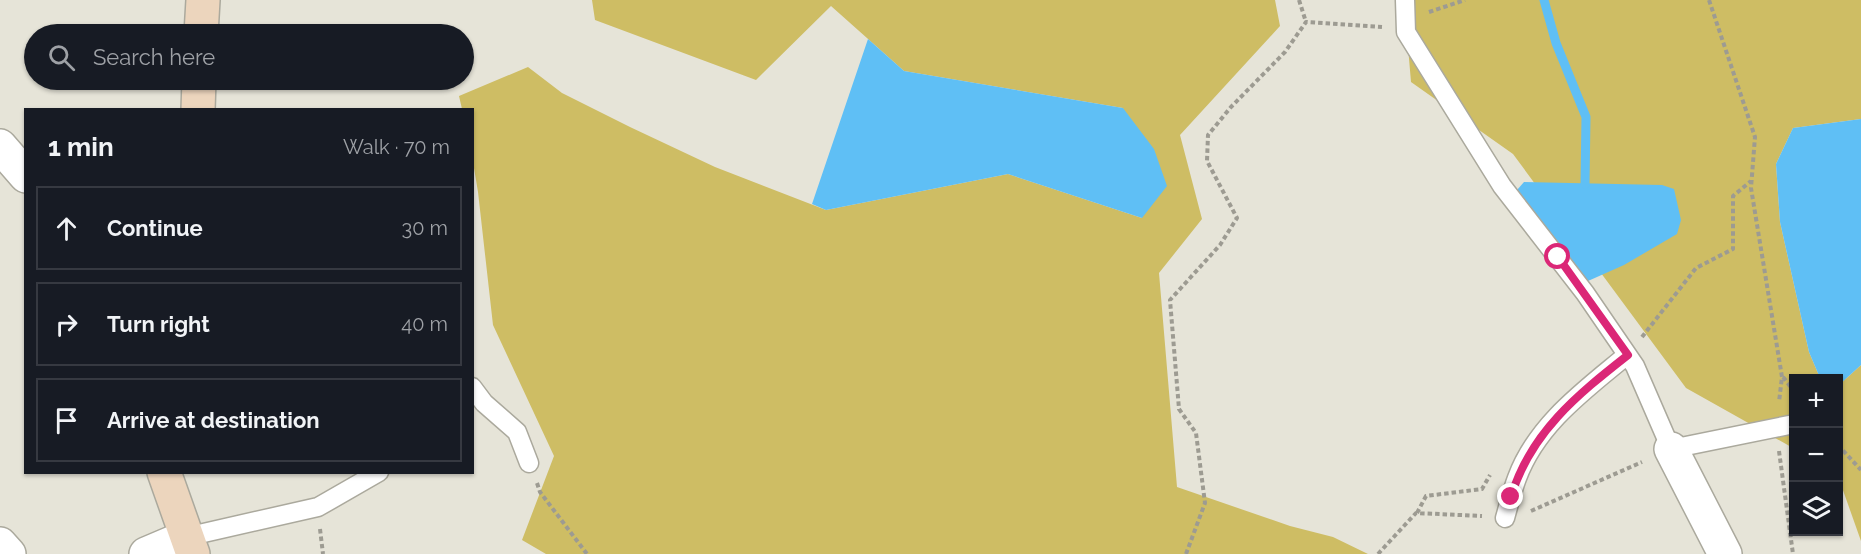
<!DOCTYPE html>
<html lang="en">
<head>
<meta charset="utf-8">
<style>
	body { margin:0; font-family:Raleway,sans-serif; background:#20242c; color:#f1f3f6 }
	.controls { position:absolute; right:18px; bottom:18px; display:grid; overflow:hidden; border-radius:0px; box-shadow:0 2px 4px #0004 }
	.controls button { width:54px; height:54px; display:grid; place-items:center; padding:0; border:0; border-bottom:2px solid #363941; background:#171b24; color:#f1f3f6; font:30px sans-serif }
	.stop { position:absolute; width:18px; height:18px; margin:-14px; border:4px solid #db2777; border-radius:50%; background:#fff }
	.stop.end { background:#db2777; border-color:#fff; box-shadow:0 2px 6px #0008 }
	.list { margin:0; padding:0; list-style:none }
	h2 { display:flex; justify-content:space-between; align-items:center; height:78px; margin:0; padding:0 24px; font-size:26px }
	h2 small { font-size:20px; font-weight:400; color:#9ea1a6 }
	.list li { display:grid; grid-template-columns:39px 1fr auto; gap:18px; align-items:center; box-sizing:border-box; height:84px; margin:0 12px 12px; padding:0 12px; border:2px solid #363941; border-radius:0px }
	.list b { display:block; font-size:22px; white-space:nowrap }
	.list em { font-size:20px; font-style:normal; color:#9ea1a6 }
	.icon { flex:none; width:33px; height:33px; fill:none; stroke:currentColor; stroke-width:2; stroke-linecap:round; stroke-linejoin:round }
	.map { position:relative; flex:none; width:1861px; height:554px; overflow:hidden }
	.search { position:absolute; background:#171b24; box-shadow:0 2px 4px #0004; left:24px; top:24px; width:450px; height:66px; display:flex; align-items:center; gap:15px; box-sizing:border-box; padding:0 21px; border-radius:33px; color:#9ea1a6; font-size:22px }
	.panel { position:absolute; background:#171b24; box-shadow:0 2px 4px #0004; left:24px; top:108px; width:450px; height:366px; border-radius:0px }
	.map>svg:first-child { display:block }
	.green { fill:#cebd64 }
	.water { fill:#5fbff5 }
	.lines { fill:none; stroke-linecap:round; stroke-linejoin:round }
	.stream { stroke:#5fbff5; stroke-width:9 }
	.lane-casing { stroke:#aba99d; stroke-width:21 }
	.street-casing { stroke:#aba99d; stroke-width:36 }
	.secondary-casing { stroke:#aba99d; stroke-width:36 }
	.path { stroke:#9d9b92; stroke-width:4; stroke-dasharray:4.5 3; stroke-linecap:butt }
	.lane { stroke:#fff; stroke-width:18 }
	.street { stroke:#fff; stroke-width:33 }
	.secondary { stroke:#ecd5bd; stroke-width:33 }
	.route { stroke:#db2777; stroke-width:8 }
</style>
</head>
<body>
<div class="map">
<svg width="1861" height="554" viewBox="0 0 1861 554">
	<rect width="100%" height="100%" fill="#e6e4d8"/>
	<path class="green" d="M592 0H1275L1280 26 1180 135 1202 219 1159 273 1177 487 1290 526 1333 537 1368 554H546L522 540 554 456 493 325 478 192 473 162 472 110 462 109 459 96 528 67 562 93 630 127 715 167 826 210 1008 174 1142 218 1123 108 904 71 831 6 756 80 595 20Z
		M1404 0H1861V119L1793 128 1776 164 1780 222 1809 352 1820 378H1794L1793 448 1686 388 1513 154 1411 82Z
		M1861 365V541L1839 479V385Z"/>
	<path class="water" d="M868 39 904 71 1123 108 1154 149 1167 186 1142 218 1008 174 826 210 812 204Z
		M1861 119V365L1839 385 1838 378H1820L1809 352 1780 222 1776 164 1793 128Z
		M1524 182 1662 185 1674 189 1681 220 1677 234 1624 265 1588 281 1523 202 1517 190Z"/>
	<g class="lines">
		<path class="stream" d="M1544 0 1556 43 1586 117 1585 184"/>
		<defs>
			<path id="lane" d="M1405 0 1406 32 1502 186 1585 293 1635 366 1671 449 1794 424
				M472 387 484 403 517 432 529 463
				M1505 518C1509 504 1512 491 1517 478 1537 424 1585 390 1627 355
				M186 537 318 507 379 472"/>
			<path id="street" d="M0 146 26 176
				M1671 449 1725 554
				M0 544 9 554
				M146 554 186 537"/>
			<path id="secondary" d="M201 34 203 0
				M198 110 199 80
				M164 472 193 554"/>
		</defs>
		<use href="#lane" class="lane-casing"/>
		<use href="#street" class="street-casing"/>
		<use href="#secondary" class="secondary-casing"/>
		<path class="path" d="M1299 0 1306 22
			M1709 0 1755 137 1751 188 1782 377 1779 402
			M1429 12 1465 0
			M1642 337 1696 268 1733 249V196L1751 181
			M1783 377 1794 391
			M1838 445 1861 470
			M1779 451 1793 554
			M537 483 540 492 587 554
			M1531 511 1642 462
			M1417 513 1426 496 1482 489 1490 475
			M320 529 323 554
			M1186 554 1205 503 1196 433 1179 409 1170 300 1220 245 1237 218 1207 161 1208 135 1231 107 1285 52 1306 22 1382 27
			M1378 554 1416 513 1482 516"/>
		<use href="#lane" class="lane"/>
		<use href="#street" class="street"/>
		<use href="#secondary" class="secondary"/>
	</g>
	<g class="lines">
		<path class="route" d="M1511 497C1530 433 1577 395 1628 355L1558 257"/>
	</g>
</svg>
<div class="controls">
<button>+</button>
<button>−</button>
<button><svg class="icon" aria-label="layers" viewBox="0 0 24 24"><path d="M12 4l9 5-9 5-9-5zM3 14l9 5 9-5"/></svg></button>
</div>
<div class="stop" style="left:1558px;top:257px"></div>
<div class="stop end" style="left:1511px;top:497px"></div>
<div class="search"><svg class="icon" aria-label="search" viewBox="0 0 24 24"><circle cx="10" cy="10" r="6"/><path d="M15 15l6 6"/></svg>Search here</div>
<section class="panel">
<h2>1 min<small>Walk · 70 m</small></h2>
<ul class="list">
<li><svg class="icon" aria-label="ahead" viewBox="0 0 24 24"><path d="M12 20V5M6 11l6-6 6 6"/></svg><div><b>Continue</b></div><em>30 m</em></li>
<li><svg class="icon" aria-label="right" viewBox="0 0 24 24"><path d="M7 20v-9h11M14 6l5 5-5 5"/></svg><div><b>Turn right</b></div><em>40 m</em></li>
<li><svg class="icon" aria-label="arrive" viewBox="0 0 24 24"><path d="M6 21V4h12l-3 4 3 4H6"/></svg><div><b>Arrive at destination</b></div></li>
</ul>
</section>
</div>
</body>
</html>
